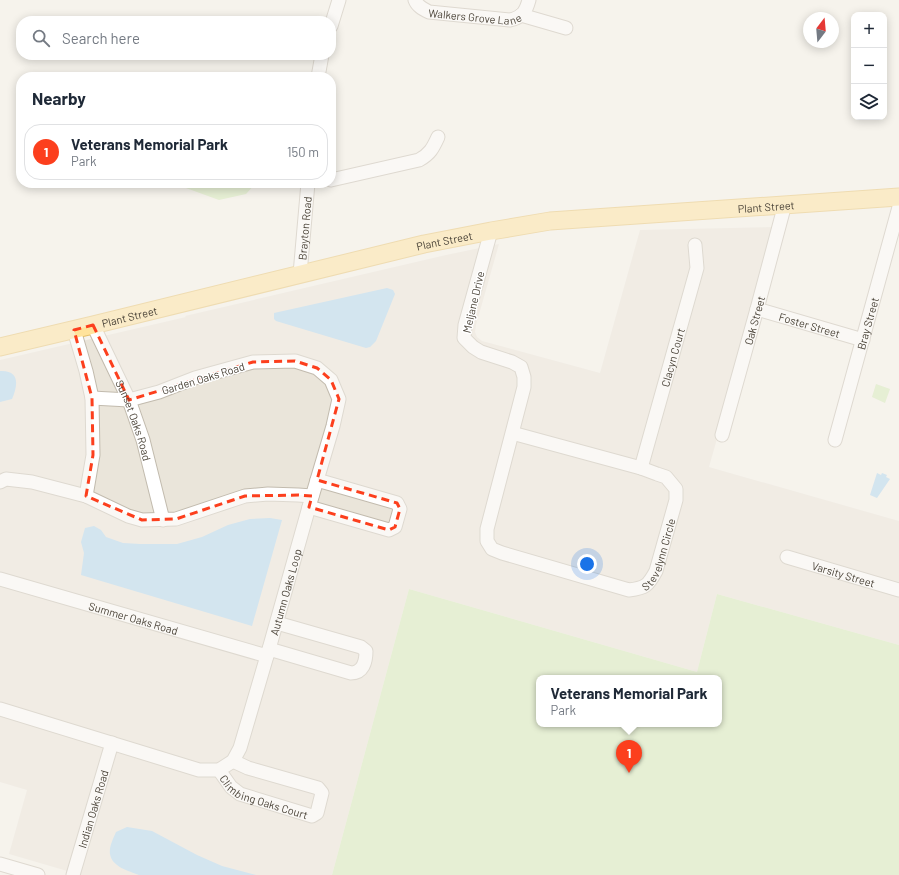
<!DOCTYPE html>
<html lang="en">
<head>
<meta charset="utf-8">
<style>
	body { margin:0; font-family:Barlow,sans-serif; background:#f6f6f7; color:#1f2937 }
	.controls { position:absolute; right:12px; top:12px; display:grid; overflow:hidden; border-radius:8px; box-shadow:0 2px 10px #0003 }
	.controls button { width:36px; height:36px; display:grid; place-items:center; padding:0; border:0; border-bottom:1px solid #e0e1e3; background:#fff; color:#1f2937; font:20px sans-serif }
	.compass { position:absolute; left:803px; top:12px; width:36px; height:36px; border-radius:50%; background:#fff; box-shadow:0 2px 10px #0003; rotate:16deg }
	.you { position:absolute; left:587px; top:564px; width:14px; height:14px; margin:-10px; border:3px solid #fff; border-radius:50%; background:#1a73e8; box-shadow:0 0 0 6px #1a73e833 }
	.badge { display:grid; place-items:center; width:26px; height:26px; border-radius:50%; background:#fc3f1d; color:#fff; font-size:13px; font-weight:700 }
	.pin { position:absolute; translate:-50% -33px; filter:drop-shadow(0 1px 2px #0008) }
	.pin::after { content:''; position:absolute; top:21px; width:14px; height:12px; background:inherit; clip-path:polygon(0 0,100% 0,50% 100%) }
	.popup { position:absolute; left:536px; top:675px; width:186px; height:52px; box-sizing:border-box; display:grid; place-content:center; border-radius:8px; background:#fff; filter:drop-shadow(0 1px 3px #0005); font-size:13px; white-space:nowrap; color:#747a83 }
	.popup b { font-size:15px; color:#1f2937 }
	.popup::after { content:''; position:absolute; left:50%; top:100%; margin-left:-8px; border:8px solid transparent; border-top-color:#fff }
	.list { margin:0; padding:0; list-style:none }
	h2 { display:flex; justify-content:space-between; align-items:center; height:52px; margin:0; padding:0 16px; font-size:17px }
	h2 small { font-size:13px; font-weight:400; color:#747a83 }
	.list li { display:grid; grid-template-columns:26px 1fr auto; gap:12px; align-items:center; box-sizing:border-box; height:56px; margin:0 8px 8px; padding:0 8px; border:1px solid #e0e1e3; border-radius:16px }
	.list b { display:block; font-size:15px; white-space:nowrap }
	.list p { margin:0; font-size:13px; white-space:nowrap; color:#747a83 }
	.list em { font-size:13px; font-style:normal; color:#747a83 }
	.icon { flex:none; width:22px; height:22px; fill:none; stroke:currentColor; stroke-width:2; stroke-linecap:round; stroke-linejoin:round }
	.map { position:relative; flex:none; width:899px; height:875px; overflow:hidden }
	.search { position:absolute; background:#fff; box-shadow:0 2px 10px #0003; left:16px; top:16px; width:320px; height:44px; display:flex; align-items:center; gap:10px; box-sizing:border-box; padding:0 14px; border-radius:16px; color:#747a83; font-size:15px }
	.panel { position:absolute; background:#fff; box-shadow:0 2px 10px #0003; left:16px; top:72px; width:320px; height:116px; border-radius:16px }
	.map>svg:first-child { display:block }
	.residential { fill:#eae5da }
	.green { fill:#d2eab5; fill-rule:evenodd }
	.water { fill:#a9d4f2 }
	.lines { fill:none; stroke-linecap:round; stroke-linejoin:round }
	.minor-casing { stroke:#c2bbae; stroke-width:15 }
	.major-casing { stroke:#e6c16a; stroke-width:19 }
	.minor { stroke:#fff; stroke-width:13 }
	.major { stroke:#ffe39c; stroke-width:17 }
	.marked { fill:none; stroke:#fc3f1d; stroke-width:3; stroke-dasharray:8 5; stroke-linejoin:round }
	.labels { text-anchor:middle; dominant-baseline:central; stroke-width:3; stroke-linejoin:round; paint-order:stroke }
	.street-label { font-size:11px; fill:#4b4439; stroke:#fff }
</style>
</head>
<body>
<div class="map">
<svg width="899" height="875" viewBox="0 0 899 875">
	<rect width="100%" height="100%" fill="#f6f3ec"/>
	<path class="residential" d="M777 227 709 467 899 521V645L717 594 697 672 409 589 332 875H81L9 854 27 790 0 782V360L186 317 185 316 446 255 499 244 476 325 475 332 477 337 482 341 600 373 640 230Z"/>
	<path class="green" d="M184 183H256L246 194 219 200 186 188Z
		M876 384 890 389 885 403 872 397Z
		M409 589 697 672 717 594 899 645V875H332ZM539 678H719V724H539Z"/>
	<path class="water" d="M387 288 393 290 395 294 376 341 370 347 366 348 276 321 274 319V313Z
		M0 371C20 370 18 385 12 399L0 402Z
		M877 473 881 475 882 473 887 475 886 477 890 479 877 498 870 495Z
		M270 518 282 520 252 626 81 575 84 553 81 542 85 528 94 526 101 530 106 537 123 543 140 544H177L202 537 228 525 250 519Z
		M127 827 152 831 197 855 222 866 256 875H139C129 871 112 867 110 854 109 847 113 839 116 832Z"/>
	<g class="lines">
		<defs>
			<g id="minor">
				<path id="s1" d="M415 0C417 6 423 9 429 12L510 20C523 17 526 11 529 0"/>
				<path d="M521 15 566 28"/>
				<path d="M331 26 339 0"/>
				<path d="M318 77 322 55"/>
				<path d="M331 180 419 160C430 154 433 148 438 137"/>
				<path id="s2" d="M491 231 465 325 464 338 473 347 481 352 512 362 521 367 524 377V387L487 529V541L492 549 502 553 629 590C645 588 648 586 656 571L676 500V489L666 477 657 474 641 468 512 433"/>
				<path id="s3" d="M300 274 308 183"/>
				<path id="s4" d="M757 309 863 340"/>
				<path id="s5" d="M93 325 129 400 143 440 163 520"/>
				<path d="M74 330 86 371 92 398 93 455 86 496"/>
				<path id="s6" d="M722 435 757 309 785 204"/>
				<path id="s7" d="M835 440 899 207"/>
				<path id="s8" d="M641 468 697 268 695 245"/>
				<path d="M0 482 6 479 32 482 86 496 128 516 142 520 176 519 245 496 268 494 298 495 312 496"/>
				<path d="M309 507 389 530 395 527 400 509 397 503 317 480"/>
				<path id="s9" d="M787 557 899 590"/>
				<path id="s10" d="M0 579 267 656"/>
				<path d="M269 649 351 673C363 673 366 662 366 651L361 647 277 623"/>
				<path id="s11" d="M0 709 199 770H219L233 761 240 748 269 649 309 507 333 426 339 399 331 380 317 368 295 361 253 362 195 378 159 392 129 400 92 398"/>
				<path id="s12" d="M219 770 231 787 240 794 312 816 317 813 322 793 318 788 248 768 233 761"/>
				<path d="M0 864 38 875"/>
				<path id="s13" d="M73 875 112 743"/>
			</g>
			<g id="major">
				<path id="s14" d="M0 347 93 325 424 244 491 231 550 221 899 197"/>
			</g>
		</defs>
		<use href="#minor" class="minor-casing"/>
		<use href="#major" class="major-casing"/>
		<use href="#minor" class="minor"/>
		<use href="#major" class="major"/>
	</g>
	<path d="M0 0H899V875H0ZM93 325 129 400 253 362 295 361 317 368 331 380 339 399 317 480 397 503 400 509 395 527 389 530 309 507 312 496 298 495 245 496 176 519 142 520 86 496 93 455 92 398 74 330Z" fill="#f6f3ec" fill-opacity=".55" fill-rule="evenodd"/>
	<path class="marked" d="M93 325 129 400 253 362 295 361 317 368 331 380 339 399 317 480 397 503 400 509 395 527 389 530 309 507 312 496 298 495 245 496 176 519 142 520 86 496 93 455 92 398 74 330Z"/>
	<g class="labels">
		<g class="street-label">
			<text stroke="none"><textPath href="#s1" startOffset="65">Walkers Grove Lane</textPath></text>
			<text stroke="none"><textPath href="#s14" startOffset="781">Plant Street</textPath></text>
			<text stroke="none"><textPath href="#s3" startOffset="46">Brayton Road</textPath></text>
			<text stroke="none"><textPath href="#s14" startOffset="457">Plant Street</textPath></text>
			<text transform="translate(473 302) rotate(-77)">Meljane Drive</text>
			<text stroke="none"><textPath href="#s14" startOffset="133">Plant Street</textPath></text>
			<text stroke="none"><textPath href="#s6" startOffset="119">Oak Street</textPath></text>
			<text stroke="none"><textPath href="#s7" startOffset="121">Bray Street</textPath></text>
			<text stroke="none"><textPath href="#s4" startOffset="55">Foster Street</textPath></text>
			<text stroke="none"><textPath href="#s8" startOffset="115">Clacyn Court</textPath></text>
			<text transform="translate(203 378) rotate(-17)">Garden Oaks Road</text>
			<text stroke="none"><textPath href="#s5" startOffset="104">Sunset Oaks Road</textPath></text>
			<text stroke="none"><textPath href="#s2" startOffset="559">Stevelynn Circle</textPath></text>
			<text stroke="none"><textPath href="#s9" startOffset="59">Varsity Street</textPath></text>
			<text stroke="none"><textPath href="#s11" startOffset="422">Autumn Oaks Loop</textPath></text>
			<text stroke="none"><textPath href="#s10" startOffset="139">Summer Oaks Road</textPath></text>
			<text stroke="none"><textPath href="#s12" startOffset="55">Climbing Oaks Court</textPath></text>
			<text stroke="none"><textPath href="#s13" startOffset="69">Indian Oaks Road</textPath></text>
		</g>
	</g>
</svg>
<div class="controls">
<button>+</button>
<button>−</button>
<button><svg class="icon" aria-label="layers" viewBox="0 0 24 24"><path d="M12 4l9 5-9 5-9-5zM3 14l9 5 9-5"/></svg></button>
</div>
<svg class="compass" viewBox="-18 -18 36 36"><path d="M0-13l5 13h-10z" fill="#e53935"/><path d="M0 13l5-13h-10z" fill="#747a83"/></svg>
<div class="you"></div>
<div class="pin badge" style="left:629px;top:773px">1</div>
<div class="popup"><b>Veterans Memorial Park</b>Park</div>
<div class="search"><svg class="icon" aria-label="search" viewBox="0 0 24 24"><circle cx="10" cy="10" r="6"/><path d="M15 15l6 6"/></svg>Search here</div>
<section class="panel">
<h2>Nearby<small></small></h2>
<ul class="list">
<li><span class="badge">1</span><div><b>Veterans Memorial Park</b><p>Park</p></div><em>150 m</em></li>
</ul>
</section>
</div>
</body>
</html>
